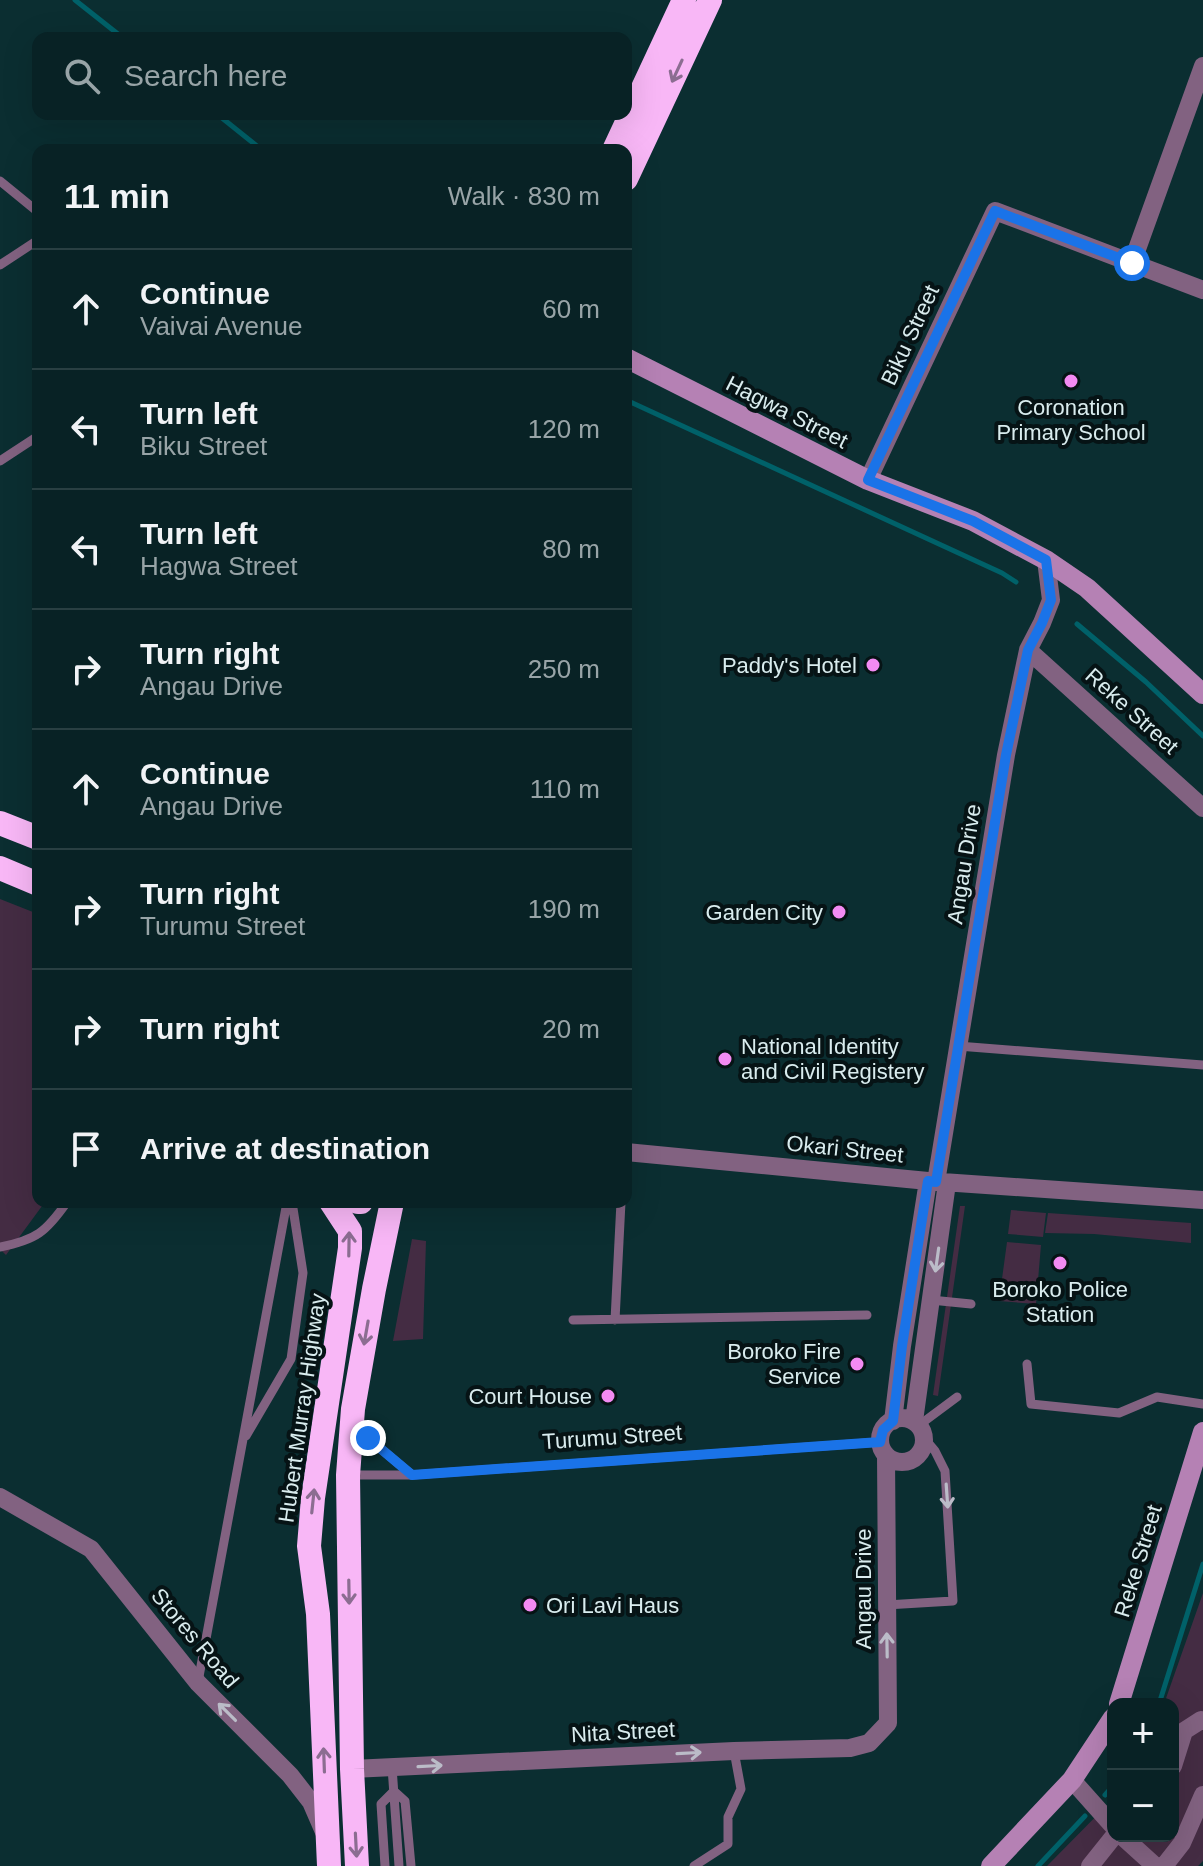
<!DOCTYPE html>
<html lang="en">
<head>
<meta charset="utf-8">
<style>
	body { margin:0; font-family:Helvetica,sans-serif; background:#162f32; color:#f1f3f6 }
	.controls { position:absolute; right:24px; bottom:24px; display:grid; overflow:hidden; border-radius:16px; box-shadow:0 8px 32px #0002 }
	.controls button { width:72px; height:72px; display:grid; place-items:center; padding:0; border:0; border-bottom:2px solid #293f42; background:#082225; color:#f1f3f6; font:40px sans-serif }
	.stop { position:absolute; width:24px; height:24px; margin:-18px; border:6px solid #1a73e8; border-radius:50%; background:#fff }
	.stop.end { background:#1a73e8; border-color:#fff; box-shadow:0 2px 8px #0008 }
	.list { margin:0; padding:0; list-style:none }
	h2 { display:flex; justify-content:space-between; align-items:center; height:104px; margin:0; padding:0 32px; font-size:34px }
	h2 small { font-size:26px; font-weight:400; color:#98a4a7 }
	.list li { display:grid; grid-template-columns:52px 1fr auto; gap:24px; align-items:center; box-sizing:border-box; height:120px; padding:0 32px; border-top:2px solid #293f42 }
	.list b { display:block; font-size:30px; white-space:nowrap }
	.list p { margin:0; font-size:26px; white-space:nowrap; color:#98a4a7 }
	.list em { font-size:26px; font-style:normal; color:#98a4a7 }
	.icon { flex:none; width:44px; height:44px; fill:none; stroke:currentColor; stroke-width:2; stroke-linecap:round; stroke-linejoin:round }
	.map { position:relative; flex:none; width:1203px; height:1866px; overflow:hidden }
	.search { position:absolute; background:#082225; box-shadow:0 8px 32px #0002; left:32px; top:32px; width:600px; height:88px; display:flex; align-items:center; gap:20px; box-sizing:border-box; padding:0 28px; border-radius:16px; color:#98a4a7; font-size:30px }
	.panel { position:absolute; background:#082225; box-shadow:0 8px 32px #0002; left:32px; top:144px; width:600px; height:1064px; border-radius:16px }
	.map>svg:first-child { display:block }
	.green { fill:#442c43 }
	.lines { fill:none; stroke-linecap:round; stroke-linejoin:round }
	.stream { stroke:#006169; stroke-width:5 }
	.lane { stroke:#826281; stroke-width:9 }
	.street { stroke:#826281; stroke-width:18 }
	.secondary { stroke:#b581b4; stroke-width:20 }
	.highway { stroke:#f8b7f6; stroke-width:24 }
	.oneway { stroke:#8b6d91 }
	.oneway2 { stroke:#bbbcc8 }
	.route { stroke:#1a73e8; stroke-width:10 }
	.poi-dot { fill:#f38af2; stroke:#061315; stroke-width:3 }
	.labels { text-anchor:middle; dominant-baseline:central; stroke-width:8; stroke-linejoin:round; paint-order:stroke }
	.street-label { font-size:22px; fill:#d9ecee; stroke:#061315 }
	.poi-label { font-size:22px; fill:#d9ecee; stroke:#061315; text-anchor:end }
</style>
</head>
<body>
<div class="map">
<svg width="1203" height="1866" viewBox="0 0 1203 1866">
	<rect width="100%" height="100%" fill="#0b2e31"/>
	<path class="green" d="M0 899 38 914V1202H45L6 1255 0 1249Z
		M960 1206H965L938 1396 933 1395Z
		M1011 1210 1046 1213 1043 1237 1008 1234Z
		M1048 1213 1191 1223V1243L1094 1234 1045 1233Z
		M412 1239 426 1241 423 1339 393 1341Z
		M1007 1242 1041 1245 1036 1304 999 1301Z
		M1203 1593V1861L1198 1866H1047L1113 1799V1836H1173V1704H1164Z"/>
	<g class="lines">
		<path class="stream" d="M75 0 123 38
			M217 114 262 150
			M626 400 1002 573 1016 582
			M1077 624 1146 682 1203 736
			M1159 1704 1203 1564
			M1105 1795 1113 1786
			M1038 1866 1085 1816"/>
		<path class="lane" d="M0 181 38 212
			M0 265 38 240
			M0 461 38 436
			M958 1046 1203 1065
			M0 1247C36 1240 46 1232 67 1202
			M931 1300 971 1304
			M573 1320 867 1315
			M615 1320 621 1202
			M1027 1364 1031 1404 1119 1413 1157 1397 1203 1404
			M359 1421 368 1438 412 1475
			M246 1436 291 1359 303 1273 292 1202
			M349 1475H412L880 1442
			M886 1605 953 1601 945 1471 935 1451 924 1438 918 1426 957 1397
			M198 1682 287 1202
			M392 1767 399 1866
			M394 1791 405 1801 411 1866
			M385 1866 381 1804 394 1791
			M694 1866 728 1844V1817L741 1789 734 1751"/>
		<path class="street" d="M1132 263 1203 66
			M868 480 995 211 1203 290
			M1028 650 1203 808
			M626 1152 928 1181 1203 1200
			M936 1182 1006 755 1028 650 1042 623 1051 600 1046 560
			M880 1440a22 22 0 1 1 44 0a22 22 0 1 1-44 0Z
			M893 1421 902 1346 928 1181
			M914 1421 947 1183
			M0 1497 91 1549 198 1683 290 1775 311 1802 324 1832
			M1173 1766 1184 1731 1201 1720 1203 1721
			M352 1769 734 1751 850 1748 869 1743 888 1723 886 1455
			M1072 1780 1113 1826
			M1122 1836 1155 1866
			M1090 1866 1114 1836
			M1164 1866 1182 1843 1203 1795"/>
		<path class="secondary" d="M626 358 868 480 973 521 1046 560 1087 588 1203 694
			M1119 1704 1203 1432
			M991 1866 1072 1780 1113 1718"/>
		<path class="highway" d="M614 150 684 0
			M626 179 710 0
			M0 823 38 838
			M0 868 38 884
			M358 1202H361
			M329 1866 318 1614 309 1546 313 1498 350 1248V1231L331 1202
			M357 1866 352 1769 348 1475 353 1409 374 1289 392 1202"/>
	</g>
	<defs><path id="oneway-shaft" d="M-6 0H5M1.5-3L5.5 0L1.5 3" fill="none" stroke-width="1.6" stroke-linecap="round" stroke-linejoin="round" transform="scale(2)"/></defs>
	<g class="oneway">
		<use href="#oneway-shaft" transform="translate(677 71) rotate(115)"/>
		<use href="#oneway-shaft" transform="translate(349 1244) rotate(-89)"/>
		<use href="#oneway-shaft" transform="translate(366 1333) rotate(100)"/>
		<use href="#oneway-shaft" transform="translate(313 1501) rotate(-84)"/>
		<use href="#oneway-shaft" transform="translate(349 1592) rotate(89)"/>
		<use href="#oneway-shaft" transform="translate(324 1760) rotate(-92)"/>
		<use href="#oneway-shaft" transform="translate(356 1845) rotate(87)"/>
	</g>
	<g class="oneway2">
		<use href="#oneway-shaft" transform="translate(937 1260) rotate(98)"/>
		<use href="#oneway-shaft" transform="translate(947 1496) rotate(86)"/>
		<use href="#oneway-shaft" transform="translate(887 1645) rotate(-91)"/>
		<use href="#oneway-shaft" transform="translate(227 1712) rotate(-135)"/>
		<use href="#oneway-shaft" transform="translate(689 1753) rotate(-3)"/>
		<use href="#oneway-shaft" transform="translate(430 1766) rotate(-3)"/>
	</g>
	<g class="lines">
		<path class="route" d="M368 1438 412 1475 880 1442 883 1430 893 1421 902 1346 928 1181 936 1182 1006 755 1028 650 1042 623 1051 600 1046 560 973 521 868 480 995 211 1132 263"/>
	</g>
	<g class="poi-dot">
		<circle cx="1071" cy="381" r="8"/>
		<circle cx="873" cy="665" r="8"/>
		<circle cx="839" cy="912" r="8"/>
		<circle cx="725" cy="1059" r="8"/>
		<circle cx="1060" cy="1263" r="8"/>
		<circle cx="857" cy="1364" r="8"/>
		<circle cx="608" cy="1396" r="8"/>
		<circle cx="530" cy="1605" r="8"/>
	</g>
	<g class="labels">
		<g class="street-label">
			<text transform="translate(910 335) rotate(-65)">Biku Street</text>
			<text transform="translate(787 412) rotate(27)">Hagwa Street</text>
			<text transform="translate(1132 711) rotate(42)">Reke Street</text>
			<text transform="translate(964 864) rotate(-81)">Angau Drive</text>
			<text transform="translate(845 1149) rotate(6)">Okari Street</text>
			<text transform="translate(302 1408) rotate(-82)">Hubert Murray Highway</text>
			<text transform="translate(612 1437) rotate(-4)">Turumu Street</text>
			<text transform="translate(1138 1561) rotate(-73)">Reke Street</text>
			<text transform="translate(863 1589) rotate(-90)">Angau Drive</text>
			<text transform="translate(195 1638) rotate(50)">Stores Road</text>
			<text transform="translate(623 1732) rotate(-3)">Nita Street</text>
		</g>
		<g class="poi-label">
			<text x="1071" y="407" text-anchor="middle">Coronation<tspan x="1071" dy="25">Primary School</tspan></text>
			<text x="857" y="665">Paddy's Hotel</text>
			<text x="823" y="912">Garden City</text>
			<text x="741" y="1046" text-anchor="start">National Identity<tspan x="741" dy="25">and Civil Registery</tspan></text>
			<text x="1060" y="1289" text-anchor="middle">Boroko Police<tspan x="1060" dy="25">Station</tspan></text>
			<text x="841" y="1351">Boroko Fire<tspan x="841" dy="25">Service</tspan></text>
			<text x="592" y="1396">Court House</text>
			<text x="546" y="1605" text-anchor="start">Ori Lavi Haus</text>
		</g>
	</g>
</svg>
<div class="controls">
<button>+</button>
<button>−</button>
</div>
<div class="stop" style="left:1132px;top:263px"></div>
<div class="stop end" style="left:368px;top:1438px"></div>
<div class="search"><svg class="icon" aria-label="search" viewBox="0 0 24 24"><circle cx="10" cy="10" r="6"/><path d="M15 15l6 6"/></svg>Search here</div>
<section class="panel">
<h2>11 min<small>Walk · 830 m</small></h2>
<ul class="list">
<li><svg class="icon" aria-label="ahead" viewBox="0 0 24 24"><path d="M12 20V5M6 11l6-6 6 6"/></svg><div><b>Continue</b><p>Vaivai Avenue</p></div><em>60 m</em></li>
<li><svg class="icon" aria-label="left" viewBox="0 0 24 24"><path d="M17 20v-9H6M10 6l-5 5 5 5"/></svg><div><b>Turn left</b><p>Biku Street</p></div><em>120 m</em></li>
<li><svg class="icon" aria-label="left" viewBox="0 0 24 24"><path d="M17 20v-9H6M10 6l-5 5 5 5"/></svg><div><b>Turn left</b><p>Hagwa Street</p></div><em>80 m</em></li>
<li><svg class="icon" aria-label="right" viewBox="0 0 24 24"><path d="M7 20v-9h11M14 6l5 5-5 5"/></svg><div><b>Turn right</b><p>Angau Drive</p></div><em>250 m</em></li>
<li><svg class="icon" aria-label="ahead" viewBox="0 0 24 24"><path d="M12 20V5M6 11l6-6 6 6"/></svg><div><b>Continue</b><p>Angau Drive</p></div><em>110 m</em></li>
<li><svg class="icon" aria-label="right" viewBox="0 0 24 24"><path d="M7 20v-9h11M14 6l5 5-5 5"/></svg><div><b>Turn right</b><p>Turumu Street</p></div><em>190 m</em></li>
<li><svg class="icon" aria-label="right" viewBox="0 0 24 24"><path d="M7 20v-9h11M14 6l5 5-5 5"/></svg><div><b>Turn right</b></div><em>20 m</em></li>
<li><svg class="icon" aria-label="arrive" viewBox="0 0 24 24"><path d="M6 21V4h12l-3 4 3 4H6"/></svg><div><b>Arrive at destination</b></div></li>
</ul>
</section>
</div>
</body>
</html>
